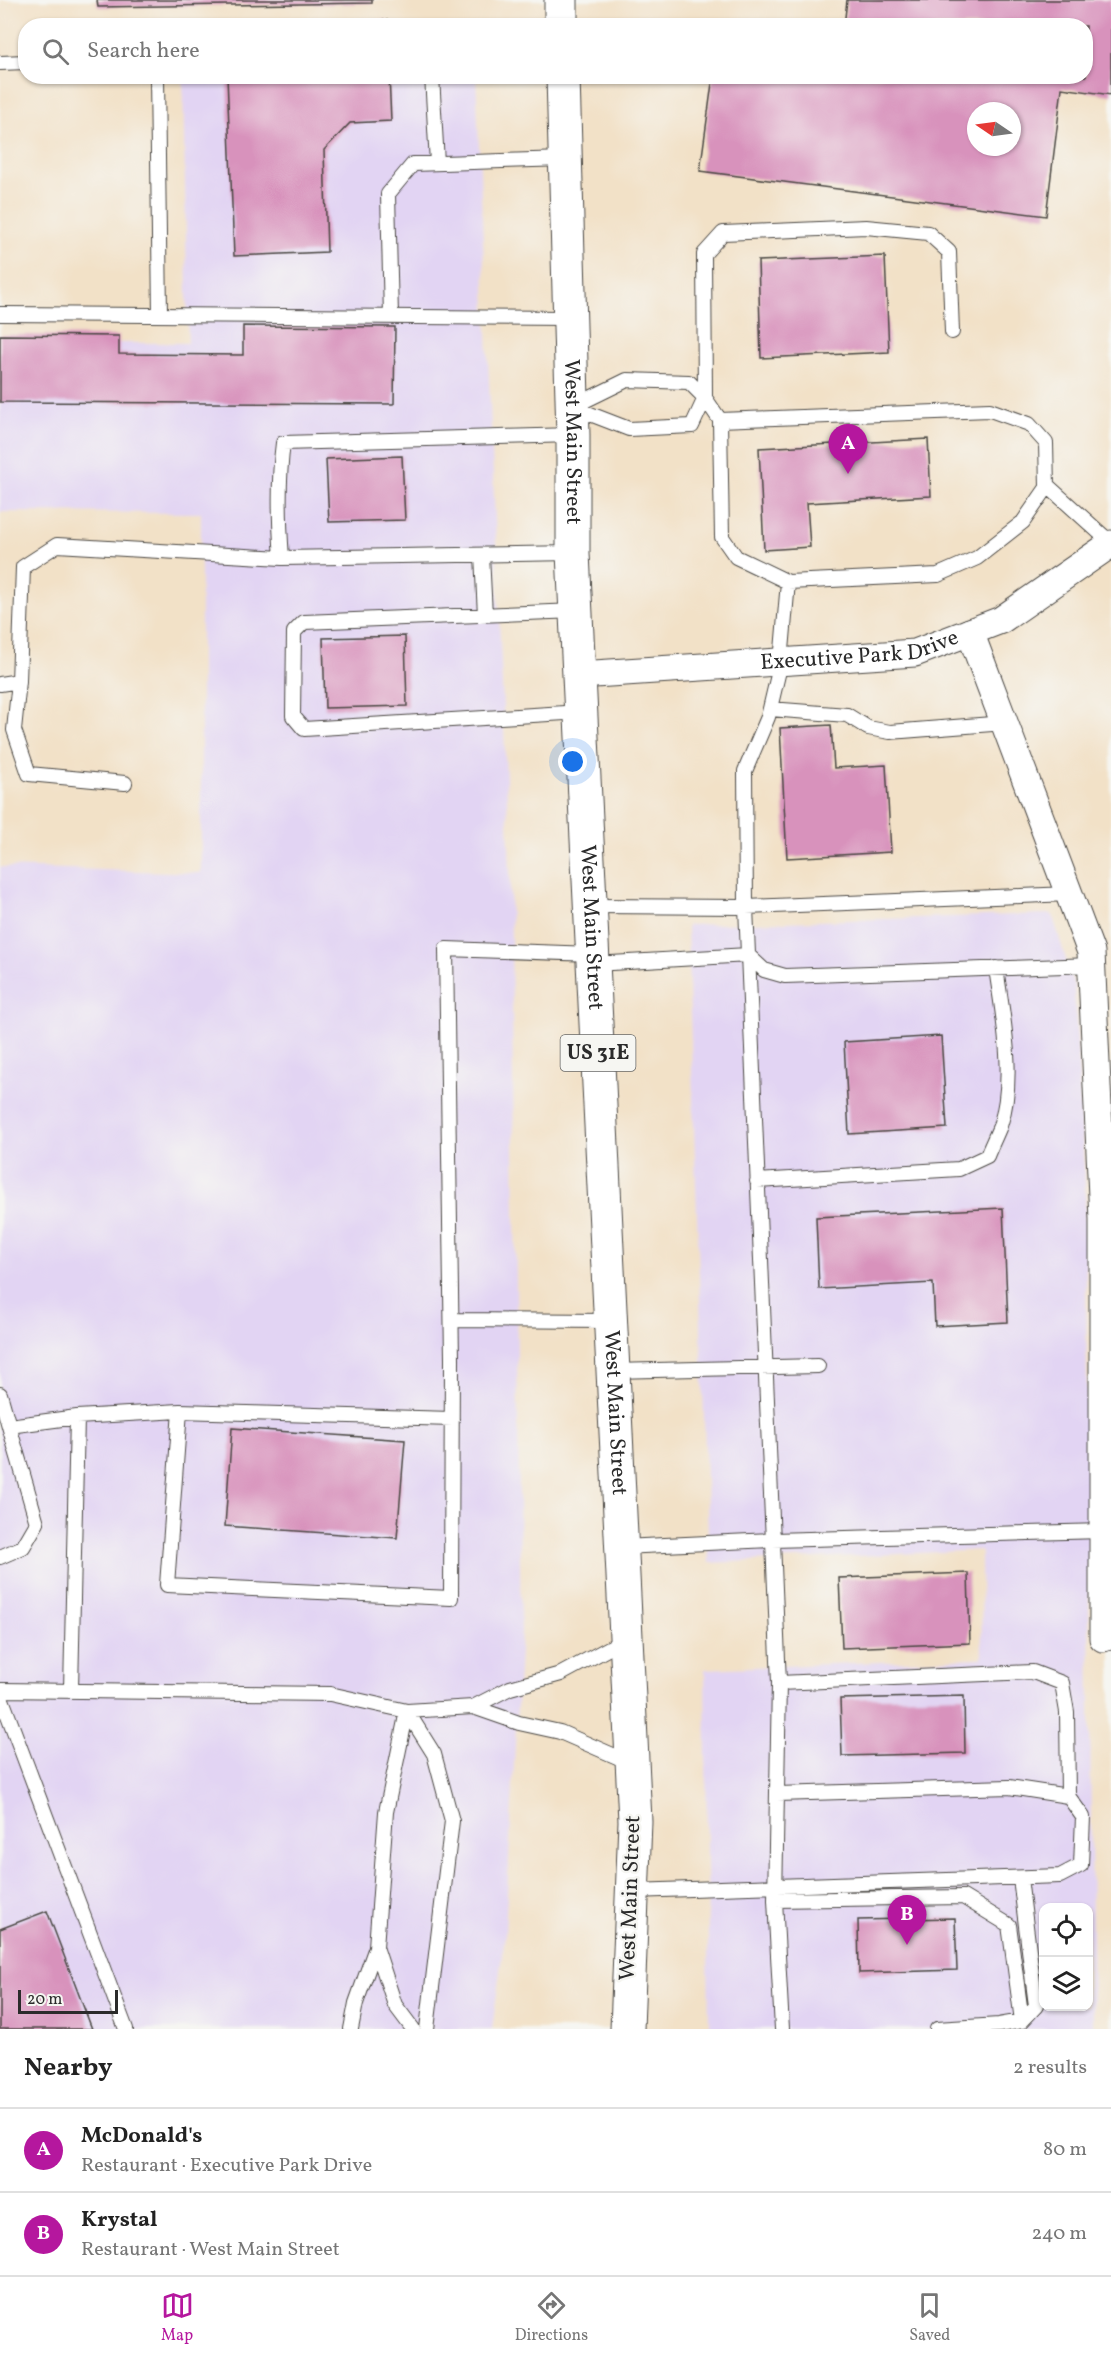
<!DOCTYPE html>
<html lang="en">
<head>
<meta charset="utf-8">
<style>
	body { margin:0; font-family:Vollkorn,serif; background:#f6f6f6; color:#222 }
	.controls { position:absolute; right:18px; bottom:18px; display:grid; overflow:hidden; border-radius:12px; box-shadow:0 2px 4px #0004 }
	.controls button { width:54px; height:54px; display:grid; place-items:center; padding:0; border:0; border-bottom:2px solid #e0e0e0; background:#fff; color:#222; font:30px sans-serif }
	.compass { position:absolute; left:967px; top:102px; width:54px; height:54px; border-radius:50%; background:#fff; box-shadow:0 2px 4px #0004; rotate:283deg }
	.scale { position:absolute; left:18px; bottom:15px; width:100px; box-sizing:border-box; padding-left:6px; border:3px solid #2b2b2b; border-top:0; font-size:16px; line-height:21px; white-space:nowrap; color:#2b2b2b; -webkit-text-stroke:4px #f6f6f2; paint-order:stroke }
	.you { position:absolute; left:573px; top:762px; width:21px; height:21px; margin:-15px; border:4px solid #fff; border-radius:50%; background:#1a73e8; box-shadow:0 0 0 9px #1a73e833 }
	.badge { display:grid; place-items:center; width:39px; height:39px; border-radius:50%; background:#b5179e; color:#fff; font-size:20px; font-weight:700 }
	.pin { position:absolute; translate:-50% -50px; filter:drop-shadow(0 2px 3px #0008) }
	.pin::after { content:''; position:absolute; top:32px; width:21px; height:18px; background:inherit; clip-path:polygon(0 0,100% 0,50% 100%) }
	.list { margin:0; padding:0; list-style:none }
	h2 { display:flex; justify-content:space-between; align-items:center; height:78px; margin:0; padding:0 24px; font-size:26px }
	h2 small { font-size:20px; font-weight:400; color:#767676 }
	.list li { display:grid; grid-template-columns:39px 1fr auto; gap:18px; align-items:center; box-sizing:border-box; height:84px; padding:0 24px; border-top:2px solid #e0e0e0 }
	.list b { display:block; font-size:22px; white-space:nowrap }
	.list p { margin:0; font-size:20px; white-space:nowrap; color:#767676 }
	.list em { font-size:20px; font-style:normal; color:#767676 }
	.icon { flex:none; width:33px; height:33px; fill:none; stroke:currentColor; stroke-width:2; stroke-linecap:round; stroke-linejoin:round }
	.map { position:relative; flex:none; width:1111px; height:2029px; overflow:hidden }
	.search { position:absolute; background:#fff; box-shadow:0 2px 4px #0004; left:18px; right:18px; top:18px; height:66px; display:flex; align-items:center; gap:15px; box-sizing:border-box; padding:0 21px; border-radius:24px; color:#767676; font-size:22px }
	.sheet { height:246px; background:#fff }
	nav { display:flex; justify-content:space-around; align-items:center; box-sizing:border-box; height:84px; border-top:2px solid #e0e0e0; background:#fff; font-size:16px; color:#767676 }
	nav a { display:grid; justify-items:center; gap:3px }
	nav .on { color:#b5179e }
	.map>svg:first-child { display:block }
	.built { fill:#e2d4f3; fill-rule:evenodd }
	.building { fill:#d892bc; fill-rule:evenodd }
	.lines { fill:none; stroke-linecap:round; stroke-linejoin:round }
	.service-casing { stroke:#494642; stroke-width:16 }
	.minor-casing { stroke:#494642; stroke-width:29 }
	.primary-casing { stroke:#494642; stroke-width:35 }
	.service { stroke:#fff; stroke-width:14 }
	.minor { stroke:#fff; stroke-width:27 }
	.primary { stroke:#fff; stroke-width:33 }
	.labels { text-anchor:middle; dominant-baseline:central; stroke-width:5; stroke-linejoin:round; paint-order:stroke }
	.shield { fill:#f6f6f2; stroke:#686867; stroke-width:1.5 }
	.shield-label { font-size:21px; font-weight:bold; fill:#2b2b2b }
	.street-label { font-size:22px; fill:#2b2b2b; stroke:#f6f6f2 }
</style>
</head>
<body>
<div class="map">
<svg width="1111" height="2029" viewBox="0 0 1111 2029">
	<rect width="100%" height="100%" fill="#f6f6f2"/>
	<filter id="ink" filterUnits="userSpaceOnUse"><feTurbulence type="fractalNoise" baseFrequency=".0167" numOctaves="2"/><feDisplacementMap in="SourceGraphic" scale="12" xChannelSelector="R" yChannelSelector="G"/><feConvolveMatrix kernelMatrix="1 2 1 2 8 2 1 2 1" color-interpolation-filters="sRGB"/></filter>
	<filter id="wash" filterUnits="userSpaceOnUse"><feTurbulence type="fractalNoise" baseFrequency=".008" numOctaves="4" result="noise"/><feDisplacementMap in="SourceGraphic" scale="24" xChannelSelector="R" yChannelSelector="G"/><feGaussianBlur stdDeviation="1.35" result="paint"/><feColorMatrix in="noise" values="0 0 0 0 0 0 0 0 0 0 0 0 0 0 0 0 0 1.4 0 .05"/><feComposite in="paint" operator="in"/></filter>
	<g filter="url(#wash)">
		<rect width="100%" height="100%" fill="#f2e1c7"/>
		<path class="built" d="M183 77H476L510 871 521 1631 505 1934 492 2029H0V867L201 873V513L0 512V343H188Z
			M1052 914 1074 986 1085 1183 1093 2029H709L705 1669 982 1658 981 1550 709 1563 687 925ZM1044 1908H1088V2006H1044Z"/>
		<g id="blocks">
			<path class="building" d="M97 0H372V3L98 7Z
				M847 0H1111V95L1062 88 1046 216 700 171 713 76H822L837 78V76H1086V26H844ZM976 111H1012V147H976Z
				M387 20V26H275V24Z
				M227 76H389L391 121 350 123 324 150 327 252 234 256Z
				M885 256 889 352 761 358 758 261Z
				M243 326 395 327 394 404 0 402V335L119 336V354L243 355Z
				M928 439 931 496 807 503 810 547 764 550 759 448Z
				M402 456 405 520 329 522 326 459Z
				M405 636 407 706 325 708 323 638Z
				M831 725 834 768 886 765 891 852 787 858 780 728Z
				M941 1036 947 1128 849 1134 844 1042Z
				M1003 1208 1008 1322 935 1326 933 1283 819 1289 816 1217Z
				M232 1428 405 1440 397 1538 225 1526Z
				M968 1573 970 1643 842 1648 839 1578Z
				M964 1696 965 1753 842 1756 840 1699Z
				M47 1911 92 2029H0V1929Z
				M955 1918 957 1970 859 1973 858 1920Z"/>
		</g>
	</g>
	<g filter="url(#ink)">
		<use href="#blocks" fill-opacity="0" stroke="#494642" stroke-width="1.5"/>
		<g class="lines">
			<defs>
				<path id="service" d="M0 63 26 62
					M157 76 160 315
					M432 76 437 163
					M0 314 570 318
					M391 316 388 194 413 164 565 159
					M627 380 689 382 705 398 692 426 629 429 572 407Z
					M720 420 990 410 1029 424 1046 443 1047 487 1048 486 1023 522 977 558 938 575 788 582
					M1048 486 1111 543
					M482 555 485 615
					M282 558C279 519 278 481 283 443L573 435
					M576 611 304 622 294 632 293 716 304 729 581 712
					M19 681 14 730 29 774 125 783
					M0 684 19 681 23 567 57 545 282 558 573 553
					M770 709 847 715 868 728 890 732 1005 723
					M591 906 746 907 1069 894
					M594 964 748 955 764 970 785 976 1092 965
					M757 1181 959 1169 987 1156C991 1146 996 1136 1000 1126 1016 1079 1003 1017 996 968
					M452 1320 611 1321
					M613 1371 818 1366
					M0 1394 9 1426 77 1417 71 1690
					M180 1411 452 1419
					M77 1417 180 1411 167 1585 451 1598 452 1359 446 949 593 954
					M622 1547 773 1540 1103 1531
					M0 1557 23 1547 37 1523 9 1426
					M779 1683 1033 1672 1062 1683 1067 1712 1068 1796
					M0 1690 330 1694 407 1711 473 1707 519 1723 560 1732 631 1763
					M0 1694 126 2029
					M473 1707 510 1688 561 1674 624 1640
					M407 1711 434 1754 452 1821 427 2029
					M633 1891 1060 1876 1081 1865 1083 1817 1068 1796 1009 1787 777 1794
					M775 1900 963 1897 1009 1925 1022 2021
					M376 1947 395 2005 413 2029
					M351 2029 356 2003 376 1947 386 1812 407 1711
					M782 2029 775 1900 779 1683 746 907 745 771 768 717 781 662 788 582 736 557 722 537 720 420 705 398 704 254 723 233 866 227 928 233 949 252 952 332
					M937 2029 999 2025 1022 2021 1036 2006 1020 1878"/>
				<g id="minor">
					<path d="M970 632 1091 952 1103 1219V1638"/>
					<path id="s1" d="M579 675 915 653 1001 620 1111 544"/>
				</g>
				<g id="primary">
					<path d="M561 0V26"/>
					<path id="s2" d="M563 76 573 435V553L635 1821 627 2029"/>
				</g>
			</defs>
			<use href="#service" class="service-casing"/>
			<use href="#minor" class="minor-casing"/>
			<use href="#primary" class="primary-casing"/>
			<use href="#service" class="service"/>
			<use href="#minor" class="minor"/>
			<use href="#primary" class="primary"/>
		</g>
	</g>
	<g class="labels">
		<rect class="shield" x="560.5" y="1035" width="75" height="36" rx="4.5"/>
		<g class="shield-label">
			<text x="598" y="1053">US 31E</text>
		</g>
		<g class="street-label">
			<text stroke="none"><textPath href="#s2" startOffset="366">West Main Street</textPath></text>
			<text stroke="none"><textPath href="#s1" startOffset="282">Executive Park Drive</textPath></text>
			<text stroke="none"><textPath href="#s2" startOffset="852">West Main Street</textPath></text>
			<text stroke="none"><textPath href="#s2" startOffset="1338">West Main Street</textPath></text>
			<text transform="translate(631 1898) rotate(-88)">West Main Street</text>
		</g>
	</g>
</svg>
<div class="controls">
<button><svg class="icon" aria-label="locate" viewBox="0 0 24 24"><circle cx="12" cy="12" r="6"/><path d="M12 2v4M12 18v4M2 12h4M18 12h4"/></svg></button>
<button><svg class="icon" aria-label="layers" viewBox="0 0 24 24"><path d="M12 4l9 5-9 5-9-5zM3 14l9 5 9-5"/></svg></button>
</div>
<svg class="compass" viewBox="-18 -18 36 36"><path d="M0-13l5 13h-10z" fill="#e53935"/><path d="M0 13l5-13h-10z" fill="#767676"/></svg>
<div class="scale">20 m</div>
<div class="you"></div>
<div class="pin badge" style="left:848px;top:474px">A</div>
<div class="pin badge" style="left:907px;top:1945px">B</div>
<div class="search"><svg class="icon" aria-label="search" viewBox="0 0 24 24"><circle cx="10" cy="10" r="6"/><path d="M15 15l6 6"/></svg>Search here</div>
</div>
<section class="sheet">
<h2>Nearby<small>2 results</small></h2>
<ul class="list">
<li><span class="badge">A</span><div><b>McDonald's</b><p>Restaurant · Executive Park Drive</p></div><em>80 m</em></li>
<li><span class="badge">B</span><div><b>Krystal</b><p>Restaurant · West Main Street</p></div><em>240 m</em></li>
</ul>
</section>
<nav>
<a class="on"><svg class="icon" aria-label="map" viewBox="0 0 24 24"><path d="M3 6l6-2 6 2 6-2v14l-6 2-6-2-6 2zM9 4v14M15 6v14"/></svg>Map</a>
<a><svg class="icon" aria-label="directions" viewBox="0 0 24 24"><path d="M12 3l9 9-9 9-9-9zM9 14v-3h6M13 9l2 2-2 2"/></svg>Directions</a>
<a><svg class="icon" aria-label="saved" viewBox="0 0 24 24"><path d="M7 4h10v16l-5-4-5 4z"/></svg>Saved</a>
</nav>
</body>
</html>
